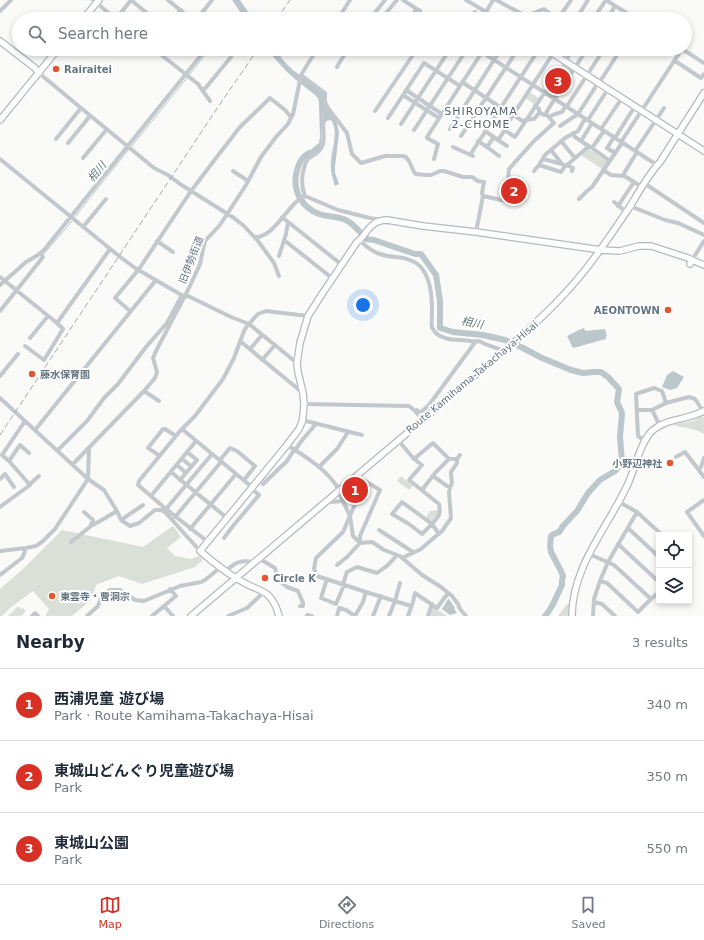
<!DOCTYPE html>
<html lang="en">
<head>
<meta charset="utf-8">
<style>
	body { margin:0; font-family:"DejaVu Sans","Noto Sans JP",sans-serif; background:#f2f2f3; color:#1f2937 }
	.controls { position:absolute; right:12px; bottom:12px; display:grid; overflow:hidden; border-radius:0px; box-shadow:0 2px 6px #0003 }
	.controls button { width:36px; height:36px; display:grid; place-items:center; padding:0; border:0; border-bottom:1px solid #e0e1e3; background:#fff; color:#1f2937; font:20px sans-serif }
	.you { position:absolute; left:363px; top:305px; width:14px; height:14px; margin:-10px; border:3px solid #fff; border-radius:50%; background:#1a73e8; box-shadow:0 0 0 6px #1a73e833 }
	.badge { display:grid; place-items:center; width:26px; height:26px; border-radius:50%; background:#d93025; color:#fff; font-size:13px; font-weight:700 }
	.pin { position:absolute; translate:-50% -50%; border:2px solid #fff; box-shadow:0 1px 4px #0006 }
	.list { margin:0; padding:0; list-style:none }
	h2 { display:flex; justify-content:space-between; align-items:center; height:52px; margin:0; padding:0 16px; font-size:17px }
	h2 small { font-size:13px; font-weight:400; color:#747a83 }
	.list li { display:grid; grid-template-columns:26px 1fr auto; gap:12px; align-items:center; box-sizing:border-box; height:72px; padding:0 16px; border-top:1px solid #e0e1e3 }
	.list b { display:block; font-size:15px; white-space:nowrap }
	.list p { margin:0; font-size:13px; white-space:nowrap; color:#747a83 }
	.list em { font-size:13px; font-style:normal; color:#747a83 }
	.icon { flex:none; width:22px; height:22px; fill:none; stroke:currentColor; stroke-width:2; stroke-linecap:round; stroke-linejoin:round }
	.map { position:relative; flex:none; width:704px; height:616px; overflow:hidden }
	.search { position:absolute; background:#fff; box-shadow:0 2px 6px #0003; left:12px; right:12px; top:12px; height:44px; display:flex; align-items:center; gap:10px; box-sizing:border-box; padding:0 14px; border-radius:22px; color:#747a83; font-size:15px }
	.sheet { height:268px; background:#fff }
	nav { display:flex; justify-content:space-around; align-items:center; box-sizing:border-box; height:56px; border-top:1px solid #e0e1e3; background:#fff; font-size:11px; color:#747a83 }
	nav a { display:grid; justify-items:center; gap:2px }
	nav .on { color:#d93025 }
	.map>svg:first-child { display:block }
	.green { fill:#dadfd7 }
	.water { fill:#bbc7cb }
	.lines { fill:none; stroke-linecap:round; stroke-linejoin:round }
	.stream { stroke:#bbc7cb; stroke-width:1 }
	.river { stroke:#bbc7cb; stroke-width:6 }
	.secondary-casing { stroke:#b3babf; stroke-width:8 }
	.street { stroke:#c3c8cc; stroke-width:4 }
	.secondary { stroke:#fff; stroke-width:5.5 }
	.rail { stroke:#a2aab0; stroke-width:1; stroke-dasharray:6 3; stroke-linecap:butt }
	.poi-dot { fill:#e4572e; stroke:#fff; stroke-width:1.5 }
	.labels { text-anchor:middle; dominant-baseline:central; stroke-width:4; stroke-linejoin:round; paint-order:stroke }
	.poi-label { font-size:10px; font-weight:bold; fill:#657683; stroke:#fff; text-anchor:start }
	.street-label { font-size:10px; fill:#657683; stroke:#fff }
	.neighbourhood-label { font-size:11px; letter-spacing:1px; fill:#57646e; stroke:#fff }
	.water-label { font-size:11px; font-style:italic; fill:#60757c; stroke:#fff }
</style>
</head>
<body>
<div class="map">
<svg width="704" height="616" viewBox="0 0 704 616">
	<rect width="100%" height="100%" fill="#fafaf8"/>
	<path class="green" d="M563 63 571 69V71L554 97 545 90Z
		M529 92 539 98 535 103 534 104 526 98V97Z
		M587 149H589L607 161V162L602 169 581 155Z
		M509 186C518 187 523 194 526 202L509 200 507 197Z
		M702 416 704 418V434L696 430 672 425 692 421Z
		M401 476 413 486 409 490 397 481Z
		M360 479 363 481 356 497 350 494 353 485Z
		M438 510V514L433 520 430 521 426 517 430 511Z
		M173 526 181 537 167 548 175 556 191 559 199 556 203 560 195 567 142 584 119 576 96 585 91 600 72 616H46V615L49 609 33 591 10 608 2 616H0V589L24 568 62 530 143 547Z
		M567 604H571V616H558Z
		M18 606 21 609 23 608 26 611 21 616H8Z
		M434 608 437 611 438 610 447 616H430L432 609Z"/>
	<path class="water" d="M232 0H240L253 19H245Z
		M266 49H275L284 61 293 70 323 93 337 123 339 133 335 167V173L339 184 335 186C332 177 330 169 331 161 332 147 339 132 331 120L326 121V123L322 127 321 144 320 148 314 153 304 159 296 170 304 155 319 143 320 137 319 103 318 98 315 95 296 80 287 72Z
		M584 328 585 331 605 329 607 336H606V339L573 348 567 336 581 329Z
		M673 371 684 377 677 388 670 390 662 387 667 375Z
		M448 599H449L455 608 454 610H455L457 613 450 615 442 609Z"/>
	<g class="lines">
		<path class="stream" d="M189 75 210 49
			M131 147 187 78
			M74 218 129 149
			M43 255 72 221"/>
		<path class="river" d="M309 153C300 158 298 166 296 175 293 192 303 208 319 214 327 217 339 216 346 220 354 224 360 232 366 239L374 240 415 254H421L436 275 440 301V328L453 332 483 335 505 340 523 348 542 358 571 370 583 373 594 372H601L608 377 619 389 617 402 622 413 620 437 622 461 620 465 615 471 600 480 588 493 577 511 563 526 559 532 552 535 551 536 550 546 551 552 561 571 563 576 562 580V585L553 604 549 611 545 616"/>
		<defs>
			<path id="secondary" d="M83 19 99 0
				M0 41 35 68 39 73
				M546 49 704 151
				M0 120 58 49
				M692 260 704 265
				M191 616 504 351C540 320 573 289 600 250 611 235 621 220 631 205 640 190 648 175 660 162L704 93
				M279 616C277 608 274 601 268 595 261 589 250 587 243 582 227 574 213 562 200 551L287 445 299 429 302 422 303 416 304 404 303 393 298 372 297 363 300 343 308 316 322 294 357 242C360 240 362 238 364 235 370 226 376 220 387 220L423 226 476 232 601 250 620 251 639 246H651L688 258 692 260 690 264
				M572 616C572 568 606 529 626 488 635 471 639 443 653 430 667 418 688 420 704 411"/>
		</defs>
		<use href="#secondary" class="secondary-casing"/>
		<path class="street" d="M93 0 116 19
			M131 0 154 19
			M168 0 191 19
			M403 0 420 11 417 19
			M466 0 498 19
			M496 0 526 16 544 9 552 15 561 14 569 19
			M606 0 636 19
			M0 11 11 0
			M486 12 493 0
			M116 19 131 0
			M173 19 181 10
			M197 19 212 0
			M338 19 350 0
			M370 19 385 0
			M381 19 397 0
			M408 19 417 9
			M470 19 475 12
			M558 19 571 0
			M576 19 588 0
			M593 19 606 0
			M607 19 615 6
			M623 19 627 13
			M154 49 198 84 210 101
			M191 49 200 56
			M682 49 704 63
			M482 52 657 165
			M391 53 395 49
			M565 61 573 49
			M675 61 701 78 704 74
			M337 67C340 60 345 56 347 49
			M39 73 81 108 154 168 168 175 180 184 234 218 244 226 258 241 274 263 279 276
			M301 75 325 93V104L347 133 352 154 361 163 385 156H403L406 157 409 161 414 172 416 174 426 175H431L440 171H444L463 177H472L478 181 484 182 482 193 483 196
			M462 82 500 107
			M599 83 621 49
			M406 90 442 114
			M203 91 231 57
			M403 95 439 118
			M535 106 539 109V112L544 115 546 114
			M567 106 604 49
			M501 107 524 122
			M375 111 417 49
			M578 114 598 83
			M549 117 555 114 562 112 566 106
			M388 118 424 63 460 86
			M525 120 534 119 540 112
			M588 120 608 89
			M656 120 664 108
			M491 121 515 137 545 92
			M401 124 450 49
			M560 126 578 114
			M450 129 501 49
			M504 129 556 49
			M601 129 622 98
			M414 130 467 49
			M485 131 498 140 505 130
			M604 131 592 148 610 161
			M573 133 575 137 590 147
			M461 136 518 49
			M614 137 607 148 615 153
			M615 138 635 106
			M56 139 81 108
			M498 140 507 146
			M478 141 487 147 494 137
			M561 141 575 158
			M581 141 592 123
			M621 142 682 49
			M68 143 90 116
			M453 147 473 156
			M487 147 499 156
			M551 150 562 164 566 166 589 146
			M635 151 656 120
			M637 152 623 175 642 187
			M470 155 539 49
			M83 158 107 129
			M0 159 119 256 135 268 185 297
			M434 159 438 144 427 138V137L484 49
			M543 159 562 164
			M539 165 561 172 565 166
			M567 165 573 168 572 171
			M603 170 611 175 624 176
			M233 171 248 181
			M534 171 539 165 545 155 565 138 578 131 585 119
			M644 183 704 223
			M305 196C301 186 301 178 304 168 305 165 305 162 308 159 313 155 321 152 323 144 326 132 319 114 325 104
			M305 196 338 210 370 218 382 220
			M579 199 586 192 592 187 622 143
			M614 202 626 212
			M618 206 634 182
			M630 206 665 220 678 223 704 235
			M282 217 342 265
			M83 227 106 199
			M476 232 483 196 506 201 509 169 534 141 554 123 546 114 547 111 587 49
			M255 237C271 238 285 212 297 201 299 199 302 198 305 196
			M284 240 332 278
			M157 241 173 252
			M360 241C366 246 372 252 380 254 394 259 408 255 420 266 431 278 432 297 432 312 432 317 431 323 432 327 436 338 451 340 461 340 467 340 474 342 479 341 488 346 495 347 504 351
			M279 256 286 234 288 222
			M692 260 704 241
			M0 277 57 323 63 329 44 360 25 346
			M0 285 26 262 38 255 44 250 206 49
			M186 295 231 317 249 324 297 363
			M0 311 43 257 41 254
			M130 311 115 298 139 269 191 191 216 158 240 127 270 98 285 110 291 117
			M57 323 110 249
			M30 338 48 316
			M240 341 303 393
			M250 349 262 335
			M262 360 275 345
			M0 376 18 354
			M144 391 159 401
			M0 398 88 479 104 490 117 511 121 520 130 526 139 523 155 510H161L165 512 200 551
			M304 404 409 406 414 410 422 419
			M417 410 420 413 429 405 476 341
			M637 410H652L666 403
			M652 410 660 426
			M302 420 362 435
			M182 429 252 487
			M35 430 156 280
			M398 440 414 459 422 465 409 480 439 504C441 515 439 516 432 524L402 502 392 514 409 524 422 534 432 524 439 534
			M645 441 638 436 636 394 654 388 662 391 666 403 689 397 695 399 703 411
			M287 445C305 456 329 471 339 490
			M58 450 87 421 104 398 118 384 146 347 167 323 182 295
			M295 450 303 439 316 424
			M159 456C156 452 152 451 148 448L163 429H165L176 436
			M676 457 685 452 698 469
			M704 458 701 467 698 469 704 477
			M182 459 191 466
			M414 459 433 443 449 459
			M220 460 230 448 237 451 255 466 244 480
			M9 461 20 445 29 453
			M73 464 144 391 155 378 157 372 153 358 156 351 189 288 200 264 204 245 205 241 220 225 246 185 261 157 276 137 288 124 293 114 297 95 301 75 317 49
			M177 465 186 473
			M319 467 337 449 348 432
			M171 472 227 518
			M433 476 447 486
			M0 479 5 474 14 487
			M180 480 197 460 187 452
			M30 484 39 476
			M263 484 287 461 294 450
			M422 490 435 473 449 459H457
			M338 491 350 516 353 536 360 543 372 542 384 550 400 556 422 575 441 587 452 596 458 604 460 609 466 616
			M151 496 196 441
			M704 500 687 512 704 536
			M331 502 343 501
			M619 502 637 512 662 535
			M0 507 30 485 9 461 2 455 25 421
			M84 512 93 520V522L91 524
			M166 512V509L212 454
			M637 512 608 562 600 581 607 583 638 612 653 597 659 593
			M175 517 221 462
			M121 520 143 505
			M628 528 659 557
			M190 529 236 474
			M379 530 413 552
			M224 538 233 526 259 495 251 488
			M71 542 91 526 100 521 117 511
			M208 542 166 509 138 485 139 481 180 431 195 416 223 379 234 358 244 331 247 326 258 314 266 311 308 316
			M618 544 659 582
			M0 551 26 548 36 546 43 541 55 529 88 479 89 449
			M589 554 614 565 651 599
			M258 558 275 568 278 580 287 587 298 591 303 603V606H300
			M402 558 421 549 429 542 442 531 451 518 449 492 452 482 451 475V472L457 463V459L460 455
			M337 565 347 557 360 543V536L380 490 365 481 343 532 316 558 314 569 317 576 366 592 411 606
			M226 571C235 562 241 560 254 562
			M0 575 22 558 24 554 26 548
			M327 579 321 598 336 604 344 585
			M343 584 347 572 357 567 377 573 388 565 397 555
			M594 602 602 604 615 616
			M164 606 173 616
			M32 616 35 613 38 616
			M87 616 98 606 102 595 110 590H120L135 600 144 601 180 586 201 582 205 580 221 567
			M152 616 176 596 170 589
			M228 616 247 608 264 592
			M307 616V615L312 616
			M337 616 339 608 346 610 355 616
			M355 616 363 602 366 592
			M373 616 381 596
			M389 616 395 601 400 583
			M408 616 413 602 415 593 437 608 448 593
			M428 616 432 604
			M593 616 594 599 600 581"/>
		<use href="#secondary" class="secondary"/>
		<path class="rail" d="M277 19 290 0
			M0 435 218 107 258 49"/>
	</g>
	<g class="poi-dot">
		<circle cx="56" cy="69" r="4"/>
		<circle cx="668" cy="310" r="4"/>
		<circle cx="32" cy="374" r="4"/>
		<circle cx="670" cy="463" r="4"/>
		<circle cx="265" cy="578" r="4"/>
		<circle cx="52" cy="596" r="4"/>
	</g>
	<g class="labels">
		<g class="poi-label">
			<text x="64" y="69">Rairaitei</text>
			<text x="660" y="310" text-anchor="end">AEONTOWN</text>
			<text x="40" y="374">藤水保育園</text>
			<text x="662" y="463" text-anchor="end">小野辺神社</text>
			<text x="273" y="578">Circle K</text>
			<text x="60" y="596">東雲寺・曹洞宗</text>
		</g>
		<g class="street-label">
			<text transform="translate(191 260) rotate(-69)">旧伊勢街道</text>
			<text transform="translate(472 377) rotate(-40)">Route Kamihama-Takachaya-Hisai</text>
		</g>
		<g class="neighbourhood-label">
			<text x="481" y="111">SHIROYAMA<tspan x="481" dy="13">2-CHOME</tspan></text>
		</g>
		<g class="water-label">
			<text transform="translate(97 172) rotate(-51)">相川</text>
			<text transform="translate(472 323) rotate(10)">相川</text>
		</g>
	</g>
</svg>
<div class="controls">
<button><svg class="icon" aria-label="locate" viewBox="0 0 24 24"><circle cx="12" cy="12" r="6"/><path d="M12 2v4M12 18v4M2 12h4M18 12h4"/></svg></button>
<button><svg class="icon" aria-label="layers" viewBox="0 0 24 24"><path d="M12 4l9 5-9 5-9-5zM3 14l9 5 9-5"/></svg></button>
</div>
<div class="you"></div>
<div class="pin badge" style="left:355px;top:490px">1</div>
<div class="pin badge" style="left:514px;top:191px">2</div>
<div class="pin badge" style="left:558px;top:81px">3</div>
<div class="search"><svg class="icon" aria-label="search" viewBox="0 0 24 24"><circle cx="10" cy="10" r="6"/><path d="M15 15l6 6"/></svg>Search here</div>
</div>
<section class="sheet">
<h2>Nearby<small>3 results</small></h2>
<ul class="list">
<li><span class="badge">1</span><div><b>西浦児童 遊び場</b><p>Park · Route Kamihama-Takachaya-Hisai</p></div><em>340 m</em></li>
<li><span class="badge">2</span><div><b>東城山どんぐり児童遊び場</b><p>Park</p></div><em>350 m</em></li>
<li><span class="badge">3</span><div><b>東城山公園</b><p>Park</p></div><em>550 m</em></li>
</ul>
</section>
<nav>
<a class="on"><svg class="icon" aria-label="map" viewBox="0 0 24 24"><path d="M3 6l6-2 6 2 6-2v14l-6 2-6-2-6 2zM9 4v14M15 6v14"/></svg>Map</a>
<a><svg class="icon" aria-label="directions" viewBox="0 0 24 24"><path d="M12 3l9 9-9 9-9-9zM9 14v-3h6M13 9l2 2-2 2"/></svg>Directions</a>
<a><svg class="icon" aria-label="saved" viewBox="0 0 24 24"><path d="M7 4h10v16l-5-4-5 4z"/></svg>Saved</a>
</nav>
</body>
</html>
